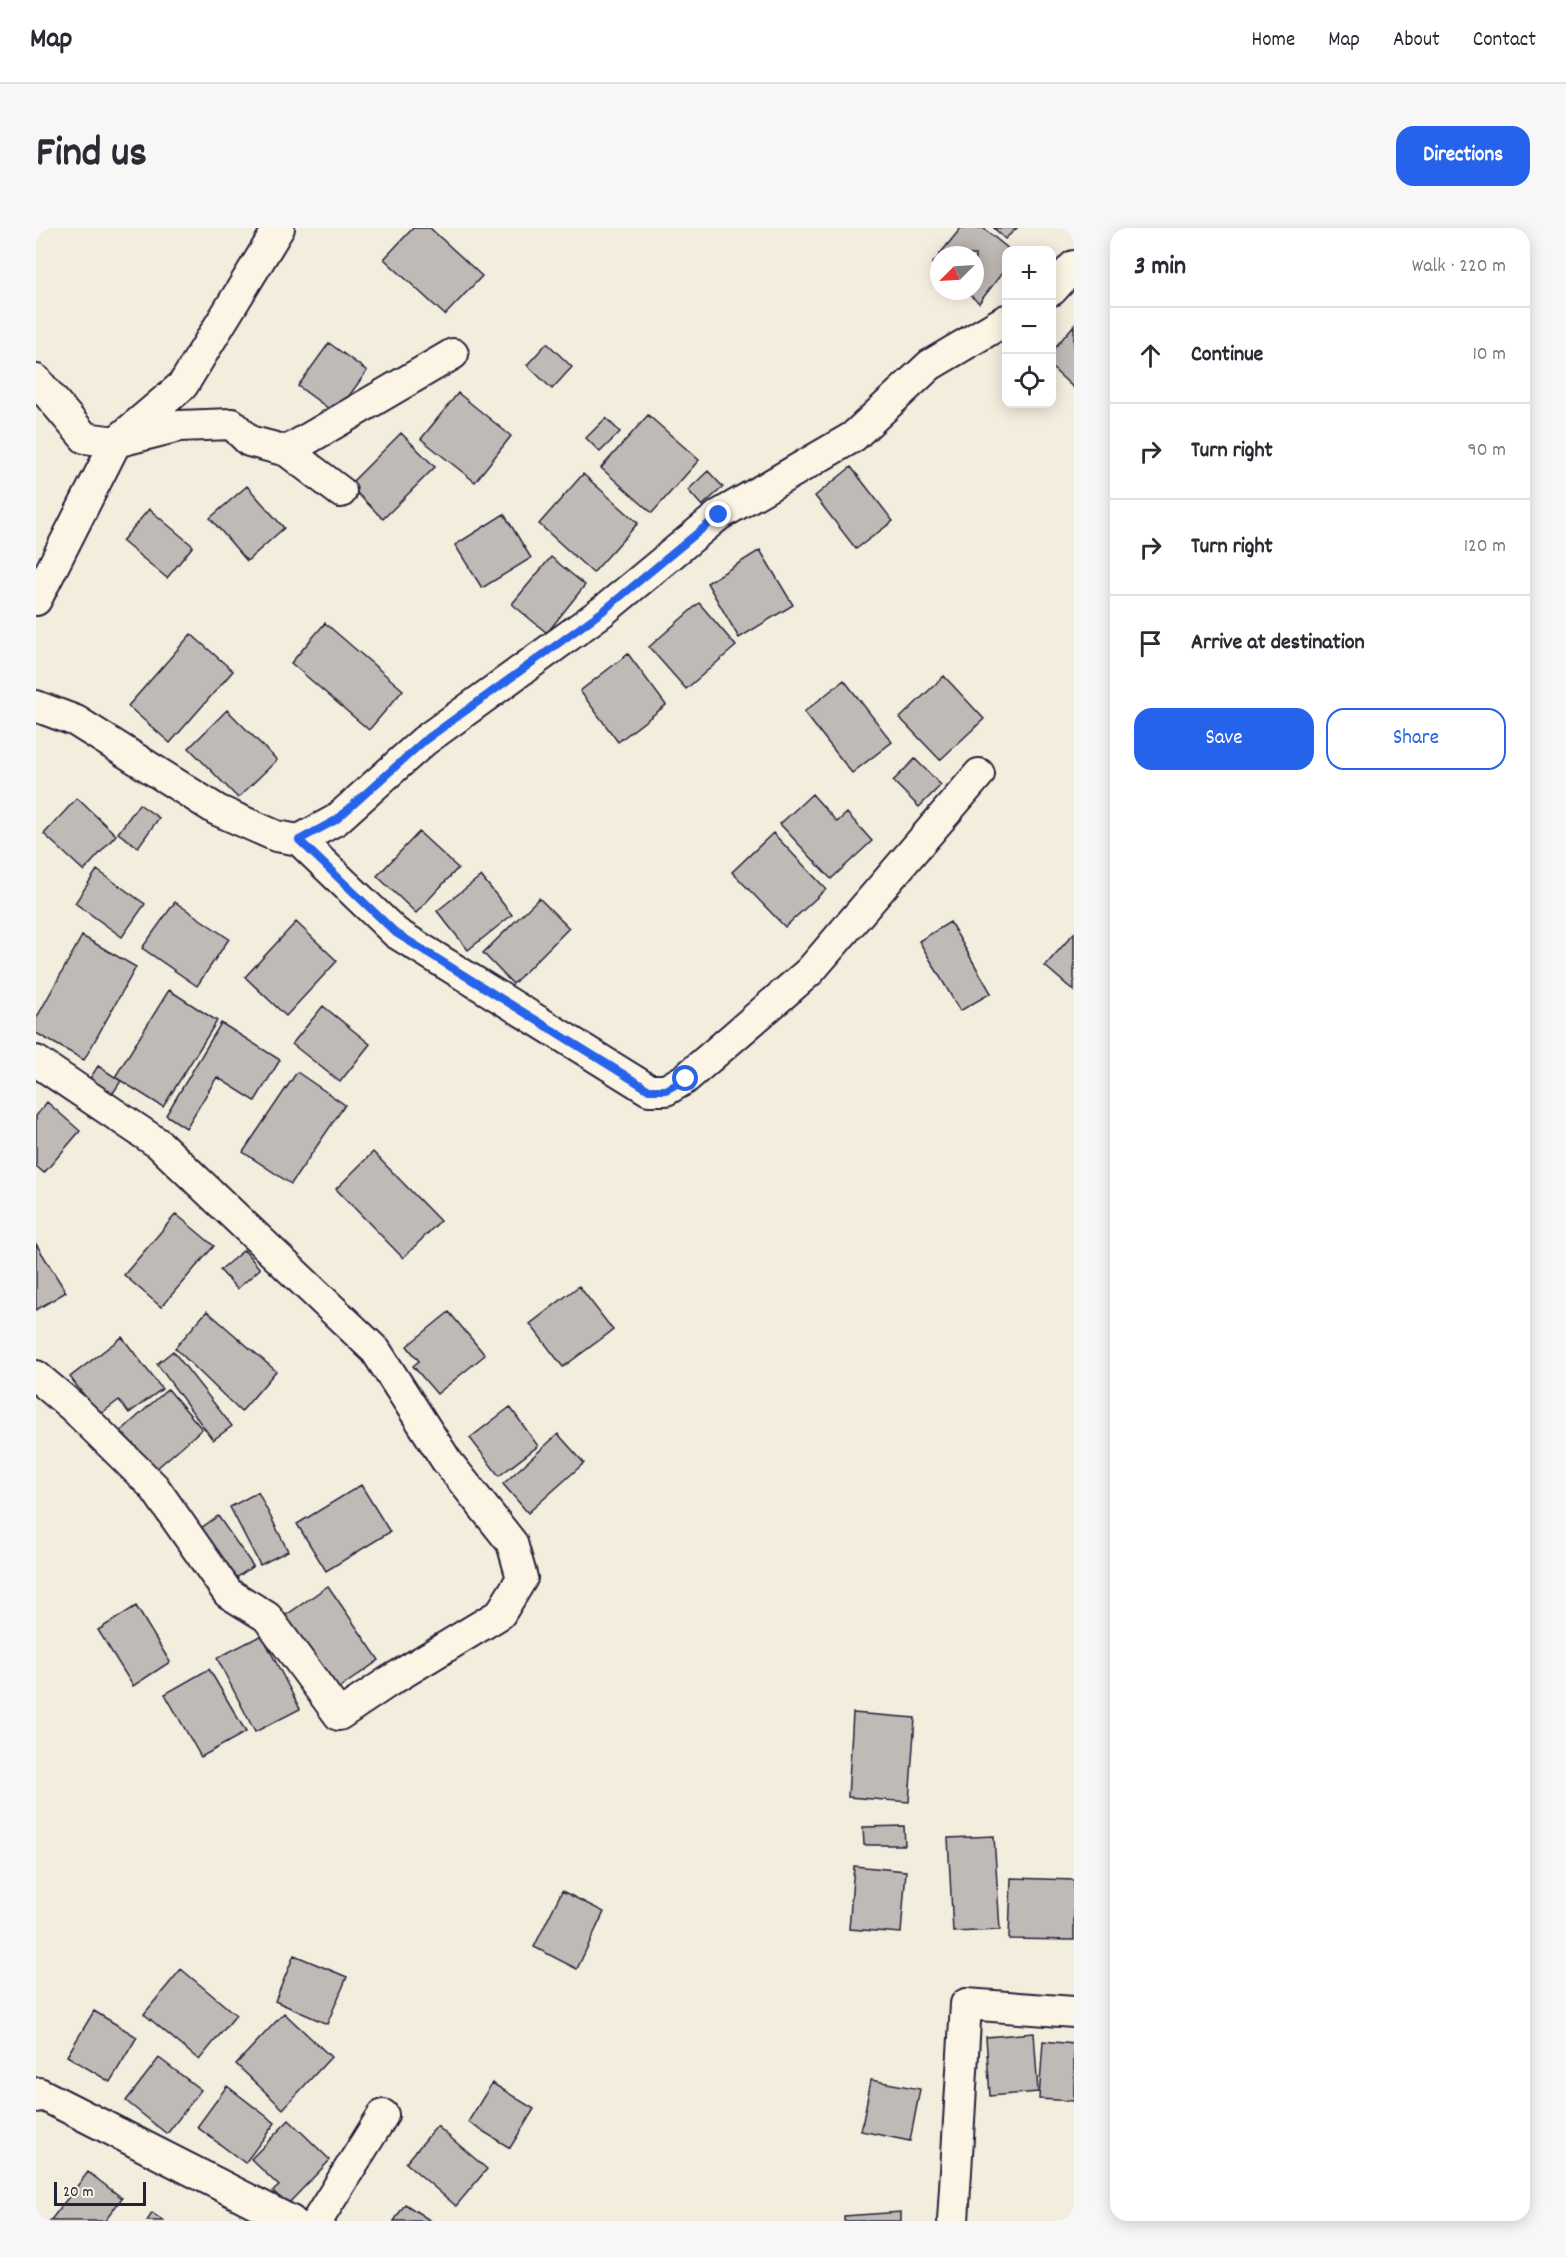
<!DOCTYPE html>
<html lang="en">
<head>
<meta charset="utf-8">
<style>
	body { margin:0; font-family:Dekko,sans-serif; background:#f7f7f7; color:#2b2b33 }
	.controls { position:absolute; right:18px; top:18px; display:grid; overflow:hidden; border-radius:12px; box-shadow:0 3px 15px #0003 }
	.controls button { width:54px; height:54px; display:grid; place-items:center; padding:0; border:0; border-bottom:2px solid #e1e1e2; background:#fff; color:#2b2b33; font:30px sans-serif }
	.compass { position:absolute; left:894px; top:18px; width:54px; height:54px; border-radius:50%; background:#fff; box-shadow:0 3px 15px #0003; rotate:246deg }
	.scale { position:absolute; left:18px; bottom:15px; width:92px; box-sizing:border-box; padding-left:6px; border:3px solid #22223b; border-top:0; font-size:16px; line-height:21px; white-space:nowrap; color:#22223b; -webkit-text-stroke:4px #fcf5e5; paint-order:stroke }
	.stop { position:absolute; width:18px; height:18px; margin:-14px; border:4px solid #2563eb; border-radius:50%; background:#fff }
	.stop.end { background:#2563eb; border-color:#fff; box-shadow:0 2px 6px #0008 }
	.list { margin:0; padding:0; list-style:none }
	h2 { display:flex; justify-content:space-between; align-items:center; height:78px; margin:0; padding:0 24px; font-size:26px }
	h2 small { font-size:20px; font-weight:400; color:#7c7c81 }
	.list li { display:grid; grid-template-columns:39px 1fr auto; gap:18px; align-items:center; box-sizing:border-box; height:96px; padding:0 24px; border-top:2px solid #e1e1e2 }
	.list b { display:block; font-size:22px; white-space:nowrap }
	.list em { font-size:20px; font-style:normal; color:#7c7c81 }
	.actions { display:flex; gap:12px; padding:18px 24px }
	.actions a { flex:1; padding:14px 0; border:2px solid #2563eb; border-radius:18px; text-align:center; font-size:21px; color:#2563eb }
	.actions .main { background:#2563eb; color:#fff }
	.icon { flex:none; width:33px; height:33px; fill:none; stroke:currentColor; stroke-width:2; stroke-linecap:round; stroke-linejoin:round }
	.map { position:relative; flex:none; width:1038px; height:1993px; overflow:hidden; border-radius:18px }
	header { display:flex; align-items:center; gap:36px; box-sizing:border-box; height:84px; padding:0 30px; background:#fff; border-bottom:2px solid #e1e1e2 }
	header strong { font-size:28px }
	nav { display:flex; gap:33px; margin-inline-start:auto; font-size:21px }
	.intro { display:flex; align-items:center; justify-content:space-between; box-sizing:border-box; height:144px; padding:0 36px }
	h1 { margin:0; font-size:42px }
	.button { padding:15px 27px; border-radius:18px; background:#2563eb; color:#fff; font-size:21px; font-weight:700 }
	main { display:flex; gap:36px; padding:0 36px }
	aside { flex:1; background:#fff; border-radius:18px; box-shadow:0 3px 15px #0003 }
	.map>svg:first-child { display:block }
	.building { fill:#bfbab6; stroke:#22223b; stroke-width:1.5 }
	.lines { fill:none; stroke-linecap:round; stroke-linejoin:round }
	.street-casing { stroke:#22223b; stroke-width:34 }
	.street { stroke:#fcf5e5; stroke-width:30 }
	.route { stroke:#2563eb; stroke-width:8 }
</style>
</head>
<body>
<header>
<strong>Map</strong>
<nav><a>Home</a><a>Map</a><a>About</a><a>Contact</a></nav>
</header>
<div class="intro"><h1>Find us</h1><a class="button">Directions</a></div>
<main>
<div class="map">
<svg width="1038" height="1993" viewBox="0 0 1038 1993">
	<rect width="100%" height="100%" fill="#f3edde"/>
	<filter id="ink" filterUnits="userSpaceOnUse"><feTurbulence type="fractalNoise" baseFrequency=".0167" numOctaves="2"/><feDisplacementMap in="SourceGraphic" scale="12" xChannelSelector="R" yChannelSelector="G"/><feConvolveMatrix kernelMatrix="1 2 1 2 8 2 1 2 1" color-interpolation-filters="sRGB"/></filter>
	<g filter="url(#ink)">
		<path class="building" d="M377 0H394L446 48 409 87 348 31Z
			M925 0H947L974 22H970V40L943 75 929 63H939V27H903Z
			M958 0H981L969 11Z
			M903 28V42L896 36Z
			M1038 97V160L1016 140V123Z
			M293 115 331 143 300 186 262 158Z
			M511 115 536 139 516 161 491 137Z
			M422 165 475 208 439 254 385 211Z
			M612 187 663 232 616 285 565 240Z
			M570 190 584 204 564 224 550 210Z
			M365 205 399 239 347 291 313 257Z
			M815 239 857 293 820 321 779 268Z
			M672 243 687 259 666 278 652 262Z
			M547 246 602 295 557 345 503 296Z
			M211 258 248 300 211 333 174 290Z
			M113 281 157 318 131 350 86 313Z
			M468 286 495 330 446 360 419 317Z
			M724 322 757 377 703 410 671 355Z
			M515 329 549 357 511 405 476 376Z
			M663 375 700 418 650 461 613 419Z
			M289 395 367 462 333 502 255 435Z
			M155 406 197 443 134 515 92 478Z
			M592 426 630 477 582 514 544 463Z
			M908 448 948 491 904 532 864 490Z
			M808 452 856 514 816 545 768 484Z
			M191 482 241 532 202 570 153 520Z
			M879 531 905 557 883 579 857 553Z
			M776 566 801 594 811 585 836 613 795 651 744 596Z
			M41 570 80 607 48 643 8 606Z
			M103 576 123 590 102 619 82 605Z
			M383 604 422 640 380 685 341 648Z
			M737 605 790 661 749 699 696 644Z
			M61 642 109 676 86 709 39 675Z
			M445 648 476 687 432 722 401 683Z
			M503 670 533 700 477 756 447 725Z
			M139 674 193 711 161 758 106 720Z
			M260 694 301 733 250 788 209 749Z
			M914 694 955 765 924 783 883 713Z
			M1038 705V763L1009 738Z
			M46 708 100 739 48 832 0 805V791Z
			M133 762 181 793 127 879 79 849Z
			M287 778 334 816 304 854 256 816Z
			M185 795 244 832 219 873 181 849 150 900 130 887Z
			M62 838 85 853 73 871 51 855Z
			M261 844 309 877 255 956 207 924Z
			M11 874 44 903 8 945 0 938V888Z
			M337 924 404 993 367 1030 300 961Z
			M140 986 178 1018 125 1079 88 1047Z
			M0 1016 30 1064 0 1082Z
			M208 1022 224 1041 201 1061 184 1042Z
			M543 1058 577 1102 527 1139 494 1096Z
			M171 1083 240 1143 205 1184 139 1120Z
			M413 1084 449 1127 401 1166 377 1138 383 1133 371 1118Z
			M86 1109 126 1161 93 1185 83 1172 63 1187 34 1149Z
			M137 1123 196 1198 177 1212 121 1136Z
			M132 1161 166 1201 120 1241 85 1203Z
			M474 1179 502 1218 463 1248 434 1210Z
			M522 1206 548 1235 492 1285 467 1256Z
			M325 1257 354 1304 290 1343 261 1296Z
			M222 1264 252 1323 224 1337 194 1279Z
			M182 1288 217 1338 193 1355 158 1305Z
			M292 1358 343 1432 298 1464 246 1390Z
			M100 1378 134 1434 97 1458 62 1402Z
			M226 1407 264 1481 219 1504 181 1430Z
			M173 1441 210 1504 165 1529 129 1466Z
			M817 1485 879 1490 873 1574 812 1569Z
			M868 1598 869 1617H828L827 1599Z
			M958 1608 964 1702 917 1704 912 1610Z
			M818 1638 870 1643 865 1705 813 1701Z
			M975 1650 1038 1652V1712L973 1711Z
			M526 1663 568 1684 541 1741 498 1719Z
			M258 1727 311 1749 291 1796 239 1773Z
			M145 1741 200 1787 163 1832 108 1786Z
			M58 1783 101 1809 74 1854 31 1828Z
			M248 1785 295 1829 247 1881 200 1836Z
			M998 1805 1002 1864 954 1868 950 1809Z
			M1007 1813 1038 1816V1873L1003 1871Z
			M123 1830 165 1862 131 1906 90 1873Z
			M835 1852 884 1861 874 1913 825 1903Z
			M456 1855 498 1881 474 1920 432 1894Z
			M191 1858 239 1895 209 1935 161 1899Z
			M253 1892 294 1932 251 1977 237 1963 243 1958 215 1931Z
			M401 1898 451 1941 420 1978 370 1935Z
			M52 1944 86 1970 69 1993H14Z
			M369 1976 395 1993H358Z
			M865 1984V1993H808V1988Z
			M116 1985 128 1993H111Z"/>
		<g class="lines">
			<defs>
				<path id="street" d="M1016 62 1038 38
					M0 152 49 210 80 214 147 157 243 0
					M251 223 417 126
					M0 372 80 214 143 198 196 196 213 213 251 223 305 264
					M0 478 40 493 181 582 240 608 263 612 300 592 388 513 567 383 683 287 817 209 894 137 970 92
					M263 612 360 705 613 862H630L649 851 774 743 943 546
					M0 833 123 916 340 1123 410 1232 476 1315 486 1350 464 1386 352 1454 303 1487 231 1389 192 1365 118 1259 38 1180 0 1148
					M0 1869 3 1865 255 1993
					M281 1993 347 1887
					M917 1993 930 1776 1038 1784"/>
			</defs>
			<use href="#street" class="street-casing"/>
			<use href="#street" class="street"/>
		</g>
	</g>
	<g class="lines" filter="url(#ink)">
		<path class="route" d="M650 851 630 862H613L360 705 263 612 300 592 388 513 567 383 683 287"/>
	</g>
</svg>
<div class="controls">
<button>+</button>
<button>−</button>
<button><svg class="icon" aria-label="locate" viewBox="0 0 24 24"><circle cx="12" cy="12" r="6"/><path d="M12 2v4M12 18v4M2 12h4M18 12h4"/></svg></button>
</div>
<svg class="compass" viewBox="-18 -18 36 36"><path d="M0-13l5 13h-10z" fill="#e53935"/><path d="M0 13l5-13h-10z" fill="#7c7c81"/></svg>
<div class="scale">20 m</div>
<div class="stop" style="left:650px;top:851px"></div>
<div class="stop end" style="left:683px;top:287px"></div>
</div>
<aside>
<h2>3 min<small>Walk · 220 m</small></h2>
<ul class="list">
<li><svg class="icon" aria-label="ahead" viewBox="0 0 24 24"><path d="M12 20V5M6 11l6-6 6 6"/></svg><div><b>Continue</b></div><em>10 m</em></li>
<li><svg class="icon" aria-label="right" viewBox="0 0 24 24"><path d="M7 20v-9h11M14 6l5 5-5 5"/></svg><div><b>Turn right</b></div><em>90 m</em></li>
<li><svg class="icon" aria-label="right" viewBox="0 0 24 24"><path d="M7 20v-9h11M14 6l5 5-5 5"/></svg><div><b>Turn right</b></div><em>120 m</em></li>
<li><svg class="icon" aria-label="arrive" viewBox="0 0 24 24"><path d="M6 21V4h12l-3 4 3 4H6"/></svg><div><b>Arrive at destination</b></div></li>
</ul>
<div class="actions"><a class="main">Save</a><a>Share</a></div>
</aside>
</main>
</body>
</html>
